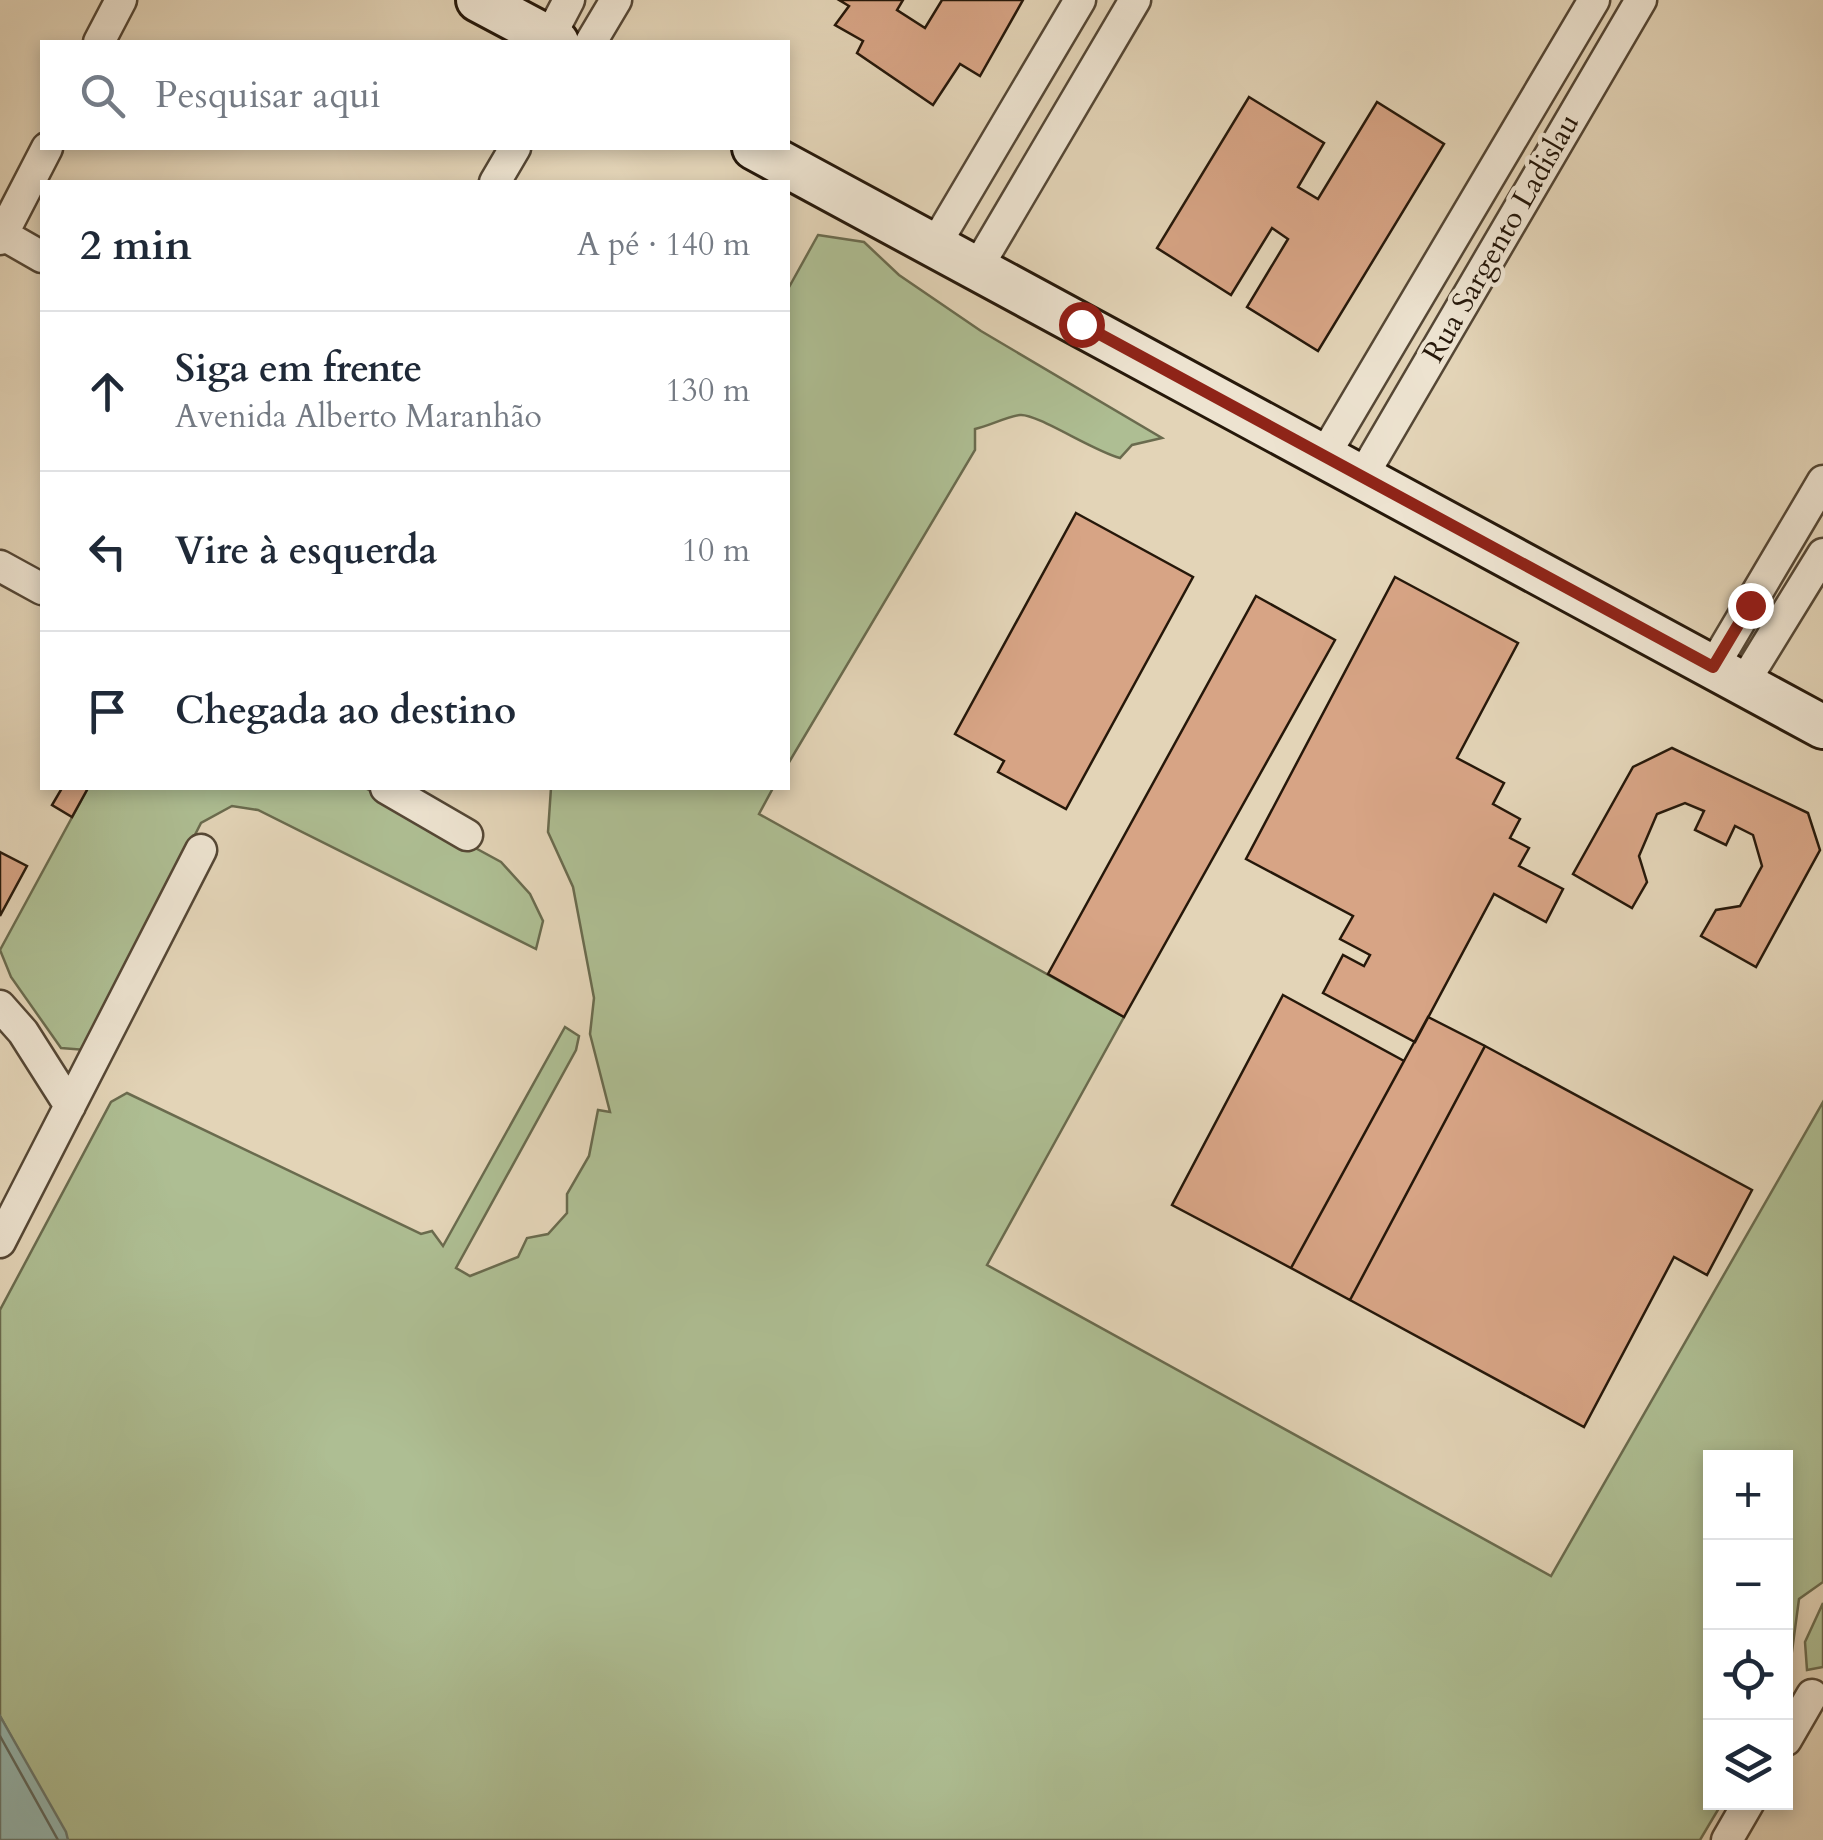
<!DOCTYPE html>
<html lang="pt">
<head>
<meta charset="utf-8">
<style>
	body { margin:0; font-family:Cardo,serif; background:#f2f2f3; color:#1f2937 }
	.controls { position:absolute; right:30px; bottom:30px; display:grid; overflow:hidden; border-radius:0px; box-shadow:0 5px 15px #0003 }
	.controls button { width:90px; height:90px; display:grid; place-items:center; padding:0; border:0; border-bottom:2px solid #e0e1e3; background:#fff; color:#1f2937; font:50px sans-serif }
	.stop { position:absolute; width:30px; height:30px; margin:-22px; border:8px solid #8f2418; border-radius:50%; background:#fff }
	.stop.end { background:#8f2418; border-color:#fff; box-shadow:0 2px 10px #0008 }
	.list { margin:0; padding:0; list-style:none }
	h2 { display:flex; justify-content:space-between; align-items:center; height:130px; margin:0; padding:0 40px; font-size:42px }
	h2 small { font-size:32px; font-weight:400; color:#747a83 }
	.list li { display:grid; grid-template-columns:65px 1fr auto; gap:30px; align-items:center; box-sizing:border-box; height:160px; padding:0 40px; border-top:2px solid #e0e1e3 }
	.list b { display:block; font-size:38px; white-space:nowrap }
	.list p { margin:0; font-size:32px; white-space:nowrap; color:#747a83 }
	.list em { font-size:32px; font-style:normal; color:#747a83 }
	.icon { flex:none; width:55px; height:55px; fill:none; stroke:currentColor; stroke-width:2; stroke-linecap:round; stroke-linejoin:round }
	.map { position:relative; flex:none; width:1823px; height:1840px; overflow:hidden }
	.search { position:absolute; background:#fff; box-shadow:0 5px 15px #0003; left:40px; top:40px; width:750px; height:110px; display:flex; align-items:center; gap:25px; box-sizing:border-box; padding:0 35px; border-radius:0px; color:#747a83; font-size:38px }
	.panel { position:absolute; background:#fff; box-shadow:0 5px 15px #0003; left:40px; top:180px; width:750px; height:610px; border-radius:0px }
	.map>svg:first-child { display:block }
	.green { fill:#aebe93; stroke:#6a6b4e; stroke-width:2.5 }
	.water { fill:#95b8b1; stroke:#69786e; stroke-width:2.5 }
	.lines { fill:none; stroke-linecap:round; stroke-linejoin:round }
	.shore { stroke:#5e685e; stroke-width:2.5 }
	.building { fill:#d7a485; stroke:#26180a; stroke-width:2.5 }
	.street-casing { stroke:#554735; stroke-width:35 }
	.secondary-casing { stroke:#26180a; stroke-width:48 }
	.street { stroke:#ede3d0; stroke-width:30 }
	.secondary { stroke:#ede3d0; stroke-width:42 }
	.route { stroke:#8f2418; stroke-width:12 }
	.labels { text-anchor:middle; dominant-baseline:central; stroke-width:9; stroke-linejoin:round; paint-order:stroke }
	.street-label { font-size:30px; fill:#26180a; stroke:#ede3d0 }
</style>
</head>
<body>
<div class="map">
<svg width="1823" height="1840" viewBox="0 0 1823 1840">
	<rect width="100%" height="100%" fill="#e3d4b7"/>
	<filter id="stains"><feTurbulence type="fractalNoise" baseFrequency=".002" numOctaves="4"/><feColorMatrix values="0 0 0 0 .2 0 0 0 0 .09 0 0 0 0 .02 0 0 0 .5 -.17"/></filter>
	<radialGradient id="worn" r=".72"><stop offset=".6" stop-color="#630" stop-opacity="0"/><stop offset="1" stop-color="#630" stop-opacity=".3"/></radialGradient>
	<path class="green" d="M818 235 864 242 899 275 981 331 1162 438 1132 445 1120 458C1093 451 1036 413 1020 415 1006 417 989 426 975 429V450L788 764V289Z
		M88 788H365L501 862 530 894 543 921 536 949 258 810 232 806 201 823 86 1050 61 1048 11 977 0 950Z
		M551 788H773L759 814 1124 1017 987 1265 1551 1576 1823 1102V1582L1799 1599 1786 1696V1458H1710V1802L1722 1803 1700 1840H68L0 1716V1310L111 1102 127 1093 421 1234 432 1231 443 1246 565 1027 579 1036 576 1050 456 1268 470 1276 518 1257 527 1238 548 1234 567 1213V1194L589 1156 598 1110 610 1112 590 1034 594 998 573 887 548 832Z
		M1823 1603V1667L1807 1670 1805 1642Z"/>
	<path class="water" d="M0 1716 66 1832 68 1840H0Z"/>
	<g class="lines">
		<path class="shore" d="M0 1736 58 1840"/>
	</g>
	<path class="building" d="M839 0H903L897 10 925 28 942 0H1023L980 76 960 64 933 105 857 53 863 41 835 25 849 6Z
		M1249 97 1324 143 1298 187 1318 199 1377 102 1444 144 1318 351 1247 307 1288 239 1272 228 1231 295 1157 248Z
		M1076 513 1193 577 1066 809 998 772 1004 761 955 734Z
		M1395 577 1518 643 1457 758 1504 783 1493 804 1520 819 1510 838 1529 848 1519 866 1563 889 1546 922 1494 894 1415 1042 1323 993 1343 955 1364 966 1370 955 1340 939 1353 916 1246 859Z
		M1256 596 1335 640 1124 1017 1048 974Z
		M1672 748 1808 813 1820 850 1756 967 1701 936 1716 910 1740 906 1762 866 1753 835 1735 826 1726 845 1695 830 1704 811 1685 803 1657 814 1639 856 1647 882 1632 908 1573 874 1633 767Z
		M62 788H88L72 817 52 805Z
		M0 852 27 866 0 916Z
		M1283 995 1404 1061 1291 1268 1172 1205Z
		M1428 1017 1485 1046 1350 1300 1291 1268Z
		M1485 1046 1752 1190 1707 1275 1674 1257 1584 1427 1350 1300Z"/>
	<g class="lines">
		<defs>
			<path id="street" d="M99 42 121 0
				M547 42 569 0
				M591 42 616 0
				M495 182 515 148
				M0 233 42 257
				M0 239 47 148
				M935 245 1080 0
				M977 268 1135 0
				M1324 456 1594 0
				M1362 477 1641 0
				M0 566 42 589
				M1713 667 1823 481
				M1743 684 1823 554
				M386 788 467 835
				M0 1006 23 1032 70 1106
				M0 1242 201 850
				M1786 1740 1812 1695
				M1727 1840 1749 1802"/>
			<path id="secondary" d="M478 0 557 42
				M754 148 1823 727"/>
		</defs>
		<use href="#street" class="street-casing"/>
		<use href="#secondary" class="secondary-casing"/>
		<use href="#street" class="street"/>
		<use href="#secondary" class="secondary"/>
	</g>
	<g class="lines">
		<path class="route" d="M1081 324 1713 667 1750 605"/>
	</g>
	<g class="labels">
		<g class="street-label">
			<text transform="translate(1501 238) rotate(-60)">Rua Sargento Ladislau</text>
		</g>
	</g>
	<rect width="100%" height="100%" filter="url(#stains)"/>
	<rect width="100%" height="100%" fill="url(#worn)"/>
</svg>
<div class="controls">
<button>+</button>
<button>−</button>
<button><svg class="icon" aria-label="locate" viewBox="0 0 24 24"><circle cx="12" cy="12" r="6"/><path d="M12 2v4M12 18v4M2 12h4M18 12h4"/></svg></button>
<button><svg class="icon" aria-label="layers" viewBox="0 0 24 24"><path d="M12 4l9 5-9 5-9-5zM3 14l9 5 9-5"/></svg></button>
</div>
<div class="stop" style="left:1081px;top:324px"></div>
<div class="stop end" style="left:1750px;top:605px"></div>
<div class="search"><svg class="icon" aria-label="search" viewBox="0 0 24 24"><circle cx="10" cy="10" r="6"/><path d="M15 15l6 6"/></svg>Pesquisar aqui</div>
<section class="panel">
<h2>2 min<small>A pé · 140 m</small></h2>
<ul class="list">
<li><svg class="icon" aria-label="ahead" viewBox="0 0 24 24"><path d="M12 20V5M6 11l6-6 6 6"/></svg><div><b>Siga em frente</b><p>Avenida Alberto Maranhão</p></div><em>130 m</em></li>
<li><svg class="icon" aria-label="left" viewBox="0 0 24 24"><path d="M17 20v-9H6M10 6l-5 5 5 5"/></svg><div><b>Vire à esquerda</b></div><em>10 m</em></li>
<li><svg class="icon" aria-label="arrive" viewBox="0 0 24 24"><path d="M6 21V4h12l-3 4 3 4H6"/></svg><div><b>Chegada ao destino</b></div></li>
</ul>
</section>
</div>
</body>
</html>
